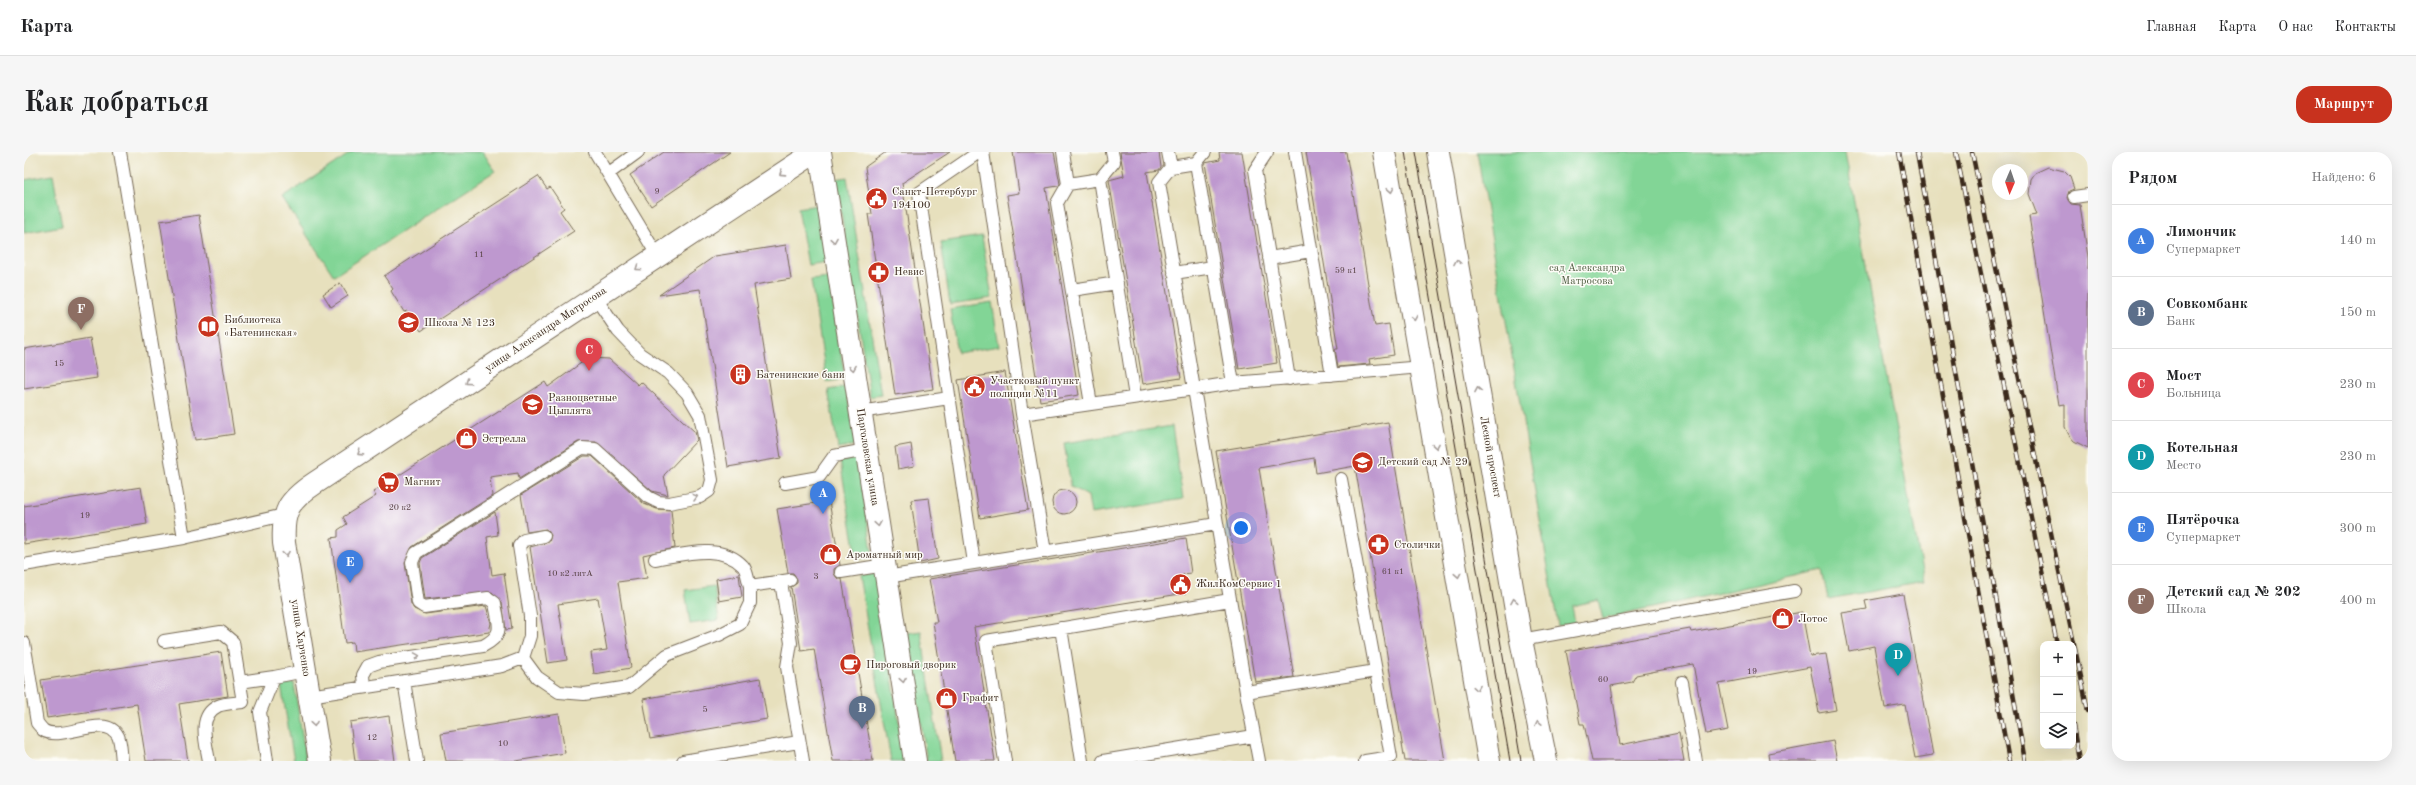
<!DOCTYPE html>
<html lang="ru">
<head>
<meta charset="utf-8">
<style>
	body { margin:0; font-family:"Old Standard TT",serif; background:#f6f6f6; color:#202124 }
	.controls { position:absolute; right:12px; bottom:12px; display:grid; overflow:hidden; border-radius:8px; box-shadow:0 4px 16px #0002 }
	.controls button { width:36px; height:36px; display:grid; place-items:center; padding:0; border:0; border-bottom:1px solid #e0e0e0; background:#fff; color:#202124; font:20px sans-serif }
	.compass { position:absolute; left:1968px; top:12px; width:36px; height:36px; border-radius:50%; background:#fff; box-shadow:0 4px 16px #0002; rotate:182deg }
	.you { position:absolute; left:1217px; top:376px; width:14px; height:14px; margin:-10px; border:3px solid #fff; border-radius:50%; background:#1a73e8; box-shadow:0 0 0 6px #1a73e833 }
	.badge { display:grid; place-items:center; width:26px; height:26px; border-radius:50%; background:#c8321e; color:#fff; font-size:13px; font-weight:700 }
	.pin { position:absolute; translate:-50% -33px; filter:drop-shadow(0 1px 2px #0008) }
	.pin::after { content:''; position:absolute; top:21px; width:14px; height:12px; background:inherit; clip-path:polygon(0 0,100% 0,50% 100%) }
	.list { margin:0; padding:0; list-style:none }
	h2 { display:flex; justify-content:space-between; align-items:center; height:52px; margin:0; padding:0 16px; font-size:17px }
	h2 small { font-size:13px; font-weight:400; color:#757577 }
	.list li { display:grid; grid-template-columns:26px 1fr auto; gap:12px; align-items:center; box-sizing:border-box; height:72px; padding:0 16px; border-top:1px solid #e0e0e0 }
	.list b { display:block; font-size:15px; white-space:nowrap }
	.list p { margin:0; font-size:13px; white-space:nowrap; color:#757577 }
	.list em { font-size:13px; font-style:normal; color:#757577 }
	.icon { flex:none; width:22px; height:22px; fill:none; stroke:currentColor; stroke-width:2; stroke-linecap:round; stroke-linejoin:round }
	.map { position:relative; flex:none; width:2064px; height:609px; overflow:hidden; border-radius:16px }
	header { display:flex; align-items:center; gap:24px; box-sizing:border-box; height:56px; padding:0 20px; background:#fff; border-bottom:1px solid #e0e0e0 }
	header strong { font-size:19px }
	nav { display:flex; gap:22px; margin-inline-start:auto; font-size:14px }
	.intro { display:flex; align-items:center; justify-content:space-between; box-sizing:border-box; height:96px; padding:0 24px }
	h1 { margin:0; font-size:28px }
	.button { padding:10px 18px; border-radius:16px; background:#c8321e; color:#fff; font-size:14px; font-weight:700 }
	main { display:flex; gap:24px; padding:0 24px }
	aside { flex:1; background:#fff; border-radius:16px; box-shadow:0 4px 16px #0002 }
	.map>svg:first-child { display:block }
	.green { fill:#82d596; stroke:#5e805a }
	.building { fill:#be98cf }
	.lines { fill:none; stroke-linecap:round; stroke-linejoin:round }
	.service-casing { stroke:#776a56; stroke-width:14 }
	.minor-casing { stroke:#776a56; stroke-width:24 }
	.tertiary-casing { stroke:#776a56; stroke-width:24 }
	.secondary-casing { stroke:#776a56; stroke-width:24 }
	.service { stroke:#fff; stroke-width:12 }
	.minor { stroke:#fff; stroke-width:22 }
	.tertiary { stroke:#fff; stroke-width:22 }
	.secondary { stroke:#fff; stroke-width:22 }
	.tram { stroke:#3b2a1e; stroke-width:1 }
	.rail-casing { stroke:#3b2a1e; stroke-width:4.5 }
	.rail { stroke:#fdfcf7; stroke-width:3; stroke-dasharray:9; stroke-linecap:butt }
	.oneway { stroke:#a79f9a }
	.labels { text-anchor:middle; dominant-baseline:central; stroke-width:3; stroke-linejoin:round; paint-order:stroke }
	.number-label { font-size:9px; fill:#5c464a }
	.poi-label { font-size:11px; fill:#3b2a1e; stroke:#fdfcf7; text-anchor:start }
	.park-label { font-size:11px; fill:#505d42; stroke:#fdfcf7 }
	.street-label { font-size:11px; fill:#3b2a1e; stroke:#fdfcf7 }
</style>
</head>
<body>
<header>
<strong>Карта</strong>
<nav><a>Главная</a><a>Карта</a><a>О нас</a><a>Контакты</a></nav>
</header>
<div class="intro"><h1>Как добраться</h1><a class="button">Маршрут</a></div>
<main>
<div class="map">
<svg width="2064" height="609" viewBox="0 0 2064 609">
	<rect width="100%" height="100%" fill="#fdfcf7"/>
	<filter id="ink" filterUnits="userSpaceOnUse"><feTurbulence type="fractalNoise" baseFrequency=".025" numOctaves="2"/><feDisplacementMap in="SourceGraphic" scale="8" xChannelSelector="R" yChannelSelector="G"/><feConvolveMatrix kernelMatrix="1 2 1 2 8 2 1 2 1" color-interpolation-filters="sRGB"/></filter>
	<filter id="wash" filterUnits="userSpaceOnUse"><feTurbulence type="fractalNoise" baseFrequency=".012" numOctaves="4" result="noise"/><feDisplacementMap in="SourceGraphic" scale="16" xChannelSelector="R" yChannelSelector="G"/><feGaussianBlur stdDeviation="0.9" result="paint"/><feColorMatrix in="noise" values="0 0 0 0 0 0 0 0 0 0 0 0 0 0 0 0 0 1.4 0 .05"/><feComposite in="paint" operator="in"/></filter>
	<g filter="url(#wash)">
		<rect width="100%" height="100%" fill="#e7e0bd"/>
		<path class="green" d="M328 0H459L471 19 310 124 258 46Z
			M1453 0H1821L1900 430 1804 447 1798 418 1579 467 1574 448 1548 454 1551 471 1534 474Z
			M29 23 38 74 0 81V28Z
			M823 25 857 243 846 245 812 27Z
			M794 53 803 110 784 113 774 56Z
			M958 84 968 146 926 152 917 90Z
			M805 126 821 227 803 230 787 128Z
			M968 150 975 194 933 201 926 157Z
			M822 235 832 293 814 296 804 238Z
			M1148 274 1159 347 1067 362 1064 344 1047 335 1040 291Z
			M834 306 849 405 833 407 816 309Z
			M852 421 881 609H867L835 424Z
			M690 434 695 468 666 472 661 438Z
			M897 479 917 609H903L883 481Z
			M270 531 282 609H270L257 533Z"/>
		<g id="blocks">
			<path class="building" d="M640 0H706L627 54 606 23Z
				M862 0H926L878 31 909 237 871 243 844 62H848L841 15Z
				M989 0H1030L1036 32 1034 34 1022 36 1055 243 1016 249 983 43 995 41Z
				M1096 0H1135L1137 15 1135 18 1123 20 1157 226 1119 232 1085 28 1100 24Z
				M1195 0H1218L1253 211 1215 217 1181 11 1196 8Z
				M1282 0H1322L1351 174 1365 172 1370 203 1345 207 1346 212 1314 215 1311 197H1314Z
				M2024 15 2040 19 2046 25 2050 37 2045 39 2043 46 2047 52 2056 53 2064 105V296L2050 289 2045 283 2041 275V252L2035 253 2005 64 2013 63 2005 42 2007 27 2011 21Z
				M514 24 523 37 526 35 540 56 536 59 550 79 397 179 383 159 380 160 367 139 369 137 360 124Z
				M175 63 210 282 171 288 136 69Z
				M762 93 767 127 730 133 757 306 704 315 676 137 635 143 691 104Z
				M316 131 324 144 307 155 299 142Z
				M66 186 73 226 0 237V197Z
				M564 206 585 207 614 233 617 230 671 280 673 288 640 323 644 343 628 339 572 290H554L495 327 494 321 466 325 468 344 388 395 381 411 387 452 390 457 401 462 462 454 467 471 465 480 330 500 329 490 321 491 307 386 314 385V378L323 372 319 365 352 344 349 340 521 230 524 235Z
				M981 220 1004 358 956 366 934 228Z
				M1364 270 1370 307 1421 609H1381L1331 314 1292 321 1290 306 1235 316 1270 525 1231 530 1192 299Z
				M887 292 890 314 874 317 871 295Z
				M560 304H568L620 352 633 357 647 358 651 396 619 403 623 426 594 430 607 516 570 522 567 500 583 498 574 446 534 452 543 508 524 511 506 395 525 390 527 383 522 377 503 380 497 343Z
				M117 335 123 372 0 392V354Z
				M1028 350a12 12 0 1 1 24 0a12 12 0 1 1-24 0Z
				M905 346 914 407 896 411 887 348Z
				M805 349 816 413 810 417V422L814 427H818L849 609H809L790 497 777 499 767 435 773 431V427L769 421H764L759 391 753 357Z
				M471 360 474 383 463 385 468 423 480 421 488 477 482 478 478 450 468 440 401 447 396 411 398 406Z
				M1162 386 1167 421 1159 422 1162 441 950 475 971 609H931L909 470H913L905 427Z
				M715 423 718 445 695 449 692 427Z
				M1879 442 1909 603 1891 606 1881 553 1861 556 1850 494 1825 499 1818 461 1843 457 1841 449Z
				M1778 460 1786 504 1802 502 1812 558 1795 561 1786 515 1695 532 1704 578 1682 582 1669 512 1612 523 1608 530 1587 534 1596 593 1655 581 1660 609H1568L1560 572H1556L1542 499 1666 477 1667 480Z
				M197 500 204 544 155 552 164 609H122L113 552 23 566 17 528Z
				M736 526 743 567 626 587 619 547Z
				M535 562 541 601 492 609H422L417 581Z
				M365 564 371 609H331L326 570Z
				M1809 589 1813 609H1745L1744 601Z"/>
		</g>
	</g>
	<g filter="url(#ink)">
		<use href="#blocks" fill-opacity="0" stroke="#776a56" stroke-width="1"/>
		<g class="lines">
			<defs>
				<path id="service" d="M96 0 160 386 260 363
					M571 0 633 103
					M959 0 998 262 1021 400
					M1039 0 1044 32 1033 51 1067 252
					M1088 0 1090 10 1076 27 1111 245
					M1181 0 1172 11 1209 231
					M1243 0 1231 18 1265 227
					M1271 0 1308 223
					M1147 15 1172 11
					M585 21 614 0
					M1044 32 1076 27
					M2050 45 2064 43
					M1245 106 1287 99
					M1150 121 1189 115
					M1048 138 1093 131
					M836 260 925 246
					M998 262 1170 237 1135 30 1147 15 1144 0
					M1317 327 1352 519
					M761 331 795 325 810 304 842 298
					M631 407C658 403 697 390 719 414 723 418 724 429 726 434
					M950 411 895 41 955 0
					M0 413 160 386
					M817 420 861 413
					M862 425 1193 372
					M757 430 767 491 763 515 779 609
					M1037 476 1058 609
					M1497 488 1770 439
					M140 489 197 480 209 490 219 550C212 551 200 551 194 554 173 564 182 591 185 609
					M0 491 3 508 0 509
					M499 506 506 484V464L495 394 500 388 520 384
					M3 508 13 571C15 573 17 576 19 578 37 591 81 560 94 584 97 590 97 602 98 609
					M380 529 393 609
					M216 530 250 525
					M1658 530 1672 609
					M340 535 339 523 344 514 355 510 459 494C482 482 474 472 471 451L464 446 400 455 394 451 388 410 392 401 558 296 571 297 624 345 634 350 645 351 676 345 685 339 688 328 676 263 663 241 644 221 616 202 594 179 571 145
					M1222 540 1235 609
					M285 544 478 514 499 506 513 525 535 540 560 542 605 535 643 503 695 483 716 472 726 451V434L766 428
					M243 609 236 560 250 525 281 519
					M659 609 775 590
					M981 609 962 489 1206 448
					M1079 609 1230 584
					M1341 609 1367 605 1352 519 1222 540 1170 237 1209 231 1398 215"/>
				<path id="minor" d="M796 0 891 609"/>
				<path id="tertiary" d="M296 609 260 391C258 359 264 349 291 331L791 0"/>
				<path id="secondary" d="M1360 0 1465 609
					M1414 0 1497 488 1522 609"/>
			</defs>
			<use href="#service" class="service-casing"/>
			<use href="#minor" class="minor-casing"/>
			<use href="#tertiary" class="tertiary-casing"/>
			<use href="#secondary" class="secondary-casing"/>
			<use href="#service" class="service"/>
			<use href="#minor" class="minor"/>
			<use href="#tertiary" class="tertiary"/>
			<use href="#secondary" class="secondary"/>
			<path class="tram" d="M1381 0 1486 609
				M1392 0 1497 609"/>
			<defs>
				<path id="rail" d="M1875 0 1985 609
					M1893 0 2001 609
					M1932 0 2033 492
					M1948 0 2064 559
					M2049 573 2055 609"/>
			</defs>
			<use href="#rail" class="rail-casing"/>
			<use href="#rail" class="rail"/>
		</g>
		<defs><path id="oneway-chevron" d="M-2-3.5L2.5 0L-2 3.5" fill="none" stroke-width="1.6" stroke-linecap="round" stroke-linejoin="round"/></defs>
		<g class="oneway">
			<use href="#oneway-chevron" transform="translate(758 21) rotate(147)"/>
			<use href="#oneway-chevron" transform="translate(1367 38) rotate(80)"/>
			<use href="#oneway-chevron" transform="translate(810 88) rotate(81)"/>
			<use href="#oneway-chevron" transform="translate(1433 110) rotate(-100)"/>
			<use href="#oneway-chevron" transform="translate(614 116) rotate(146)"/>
			<use href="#oneway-chevron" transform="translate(1390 166) rotate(80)"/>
			<use href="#oneway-chevron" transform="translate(829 216) rotate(81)"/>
			<use href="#oneway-chevron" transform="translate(444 230) rotate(146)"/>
			<use href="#oneway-chevron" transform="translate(1454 238) rotate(-100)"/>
			<use href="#oneway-chevron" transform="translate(1412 294) rotate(80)"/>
			<use href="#oneway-chevron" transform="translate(336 301) rotate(147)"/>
			<use href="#oneway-chevron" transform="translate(671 345) rotate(-15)"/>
			<use href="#oneway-chevron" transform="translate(854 372) rotate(81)"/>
			<use href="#oneway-chevron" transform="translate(262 402) rotate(81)"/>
			<use href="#oneway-chevron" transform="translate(1434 423) rotate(80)"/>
			<use href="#oneway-chevron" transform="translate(1490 449) rotate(-100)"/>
			<use href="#oneway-chevron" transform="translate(393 504) rotate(-9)"/>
			<use href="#oneway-chevron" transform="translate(879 528) rotate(81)"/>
			<use href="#oneway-chevron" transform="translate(1453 536) rotate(81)"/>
			<use href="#oneway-chevron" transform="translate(1514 571) rotate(-102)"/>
			<use href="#oneway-chevron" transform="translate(290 572) rotate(81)"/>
		</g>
	</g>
	<defs>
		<symbol id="civic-disc" viewBox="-11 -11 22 22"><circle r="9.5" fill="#c8321e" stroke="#fdfcf7"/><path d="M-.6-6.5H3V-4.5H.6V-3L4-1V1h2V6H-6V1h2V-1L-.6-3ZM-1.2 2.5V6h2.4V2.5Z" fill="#fff"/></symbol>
		<symbol id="pharmacy-disc" viewBox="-11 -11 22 22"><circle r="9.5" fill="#c8321e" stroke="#fdfcf7"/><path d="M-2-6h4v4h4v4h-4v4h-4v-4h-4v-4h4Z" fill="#fff"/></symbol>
		<symbol id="school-disc" viewBox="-11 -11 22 22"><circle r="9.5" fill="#c8321e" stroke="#fdfcf7"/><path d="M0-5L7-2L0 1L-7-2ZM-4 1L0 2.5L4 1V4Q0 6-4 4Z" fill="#fff"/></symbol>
		<symbol id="library-disc" viewBox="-11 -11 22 22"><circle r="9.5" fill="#c8321e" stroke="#fdfcf7"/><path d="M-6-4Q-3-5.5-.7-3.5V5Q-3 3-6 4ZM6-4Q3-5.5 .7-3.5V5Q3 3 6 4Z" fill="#fff"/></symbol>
		<symbol id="building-disc" viewBox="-11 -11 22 22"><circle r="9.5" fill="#c8321e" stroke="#fdfcf7"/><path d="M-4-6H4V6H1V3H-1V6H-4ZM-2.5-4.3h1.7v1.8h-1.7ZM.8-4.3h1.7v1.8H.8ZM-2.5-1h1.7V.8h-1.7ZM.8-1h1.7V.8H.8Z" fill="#fff"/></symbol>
		<symbol id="shop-disc" viewBox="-11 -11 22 22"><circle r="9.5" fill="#c8321e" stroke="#fdfcf7"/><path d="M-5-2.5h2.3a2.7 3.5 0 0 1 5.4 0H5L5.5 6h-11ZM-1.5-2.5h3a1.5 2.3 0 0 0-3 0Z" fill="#fff"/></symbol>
		<symbol id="supermarket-disc" viewBox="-11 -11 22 22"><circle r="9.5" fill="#c8321e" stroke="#fdfcf7"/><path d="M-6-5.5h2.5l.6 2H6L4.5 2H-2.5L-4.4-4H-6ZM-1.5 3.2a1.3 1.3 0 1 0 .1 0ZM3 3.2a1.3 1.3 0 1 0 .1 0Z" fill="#fff"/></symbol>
		<symbol id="cafe-disc" viewBox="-11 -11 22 22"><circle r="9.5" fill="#c8321e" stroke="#fdfcf7"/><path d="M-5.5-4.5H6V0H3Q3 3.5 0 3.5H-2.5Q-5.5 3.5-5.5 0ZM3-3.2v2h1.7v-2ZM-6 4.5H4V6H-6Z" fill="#fff"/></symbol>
	</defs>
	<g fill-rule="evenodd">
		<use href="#civic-disc" x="840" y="34" width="25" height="25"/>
		<use href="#pharmacy-disc" x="842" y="108" width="25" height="25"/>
		<use href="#school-disc" x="372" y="158" width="25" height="25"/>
		<use href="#library-disc" x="172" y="162" width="25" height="25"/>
		<use href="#building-disc" x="704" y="210" width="25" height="25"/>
		<use href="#civic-disc" x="938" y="222" width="25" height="25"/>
		<use href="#school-disc" x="496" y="240" width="25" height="25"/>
		<use href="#shop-disc" x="430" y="274" width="25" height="25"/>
		<use href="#school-disc" x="1326" y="298" width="25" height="25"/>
		<use href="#supermarket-disc" x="352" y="318" width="25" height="25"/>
		<use href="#pharmacy-disc" x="1342" y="380" width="25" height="25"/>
		<use href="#shop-disc" x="794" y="390" width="25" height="25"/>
		<use href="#civic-disc" x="1144" y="420" width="25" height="25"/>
		<use href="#shop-disc" x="1746" y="454" width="25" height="25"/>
		<use href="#cafe-disc" x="814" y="500" width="25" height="25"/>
		<use href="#shop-disc" x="910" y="534" width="25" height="25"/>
	</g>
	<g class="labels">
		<g class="number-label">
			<text x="633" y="39">9</text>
			<text x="455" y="102">11</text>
			<text x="1322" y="118">59 к1</text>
			<text x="35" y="211">15</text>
			<text x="376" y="355">20 к2</text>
			<text x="61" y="363">19</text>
			<text x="1369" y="419">61 к1</text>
			<text x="546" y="421">10 к2 литА</text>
			<text x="792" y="424">3</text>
			<text x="1728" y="519">19</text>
			<text x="1579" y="527">60</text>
			<text x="681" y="557">5</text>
			<text x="348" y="585">12</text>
			<text x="479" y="591">10</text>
		</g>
		<g class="poi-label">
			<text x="868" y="40">Санкт-Петербург<tspan x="868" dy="13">194100</tspan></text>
			<text x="870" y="120">Невис</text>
			<text x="200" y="168">Библиотека<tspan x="200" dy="13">«Батенинская»</tspan></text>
			<text x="400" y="171">Школа № 123</text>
			<text x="732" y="223">Батенинские бани</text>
			<text x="966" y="229">Участковый пункт<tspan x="966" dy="13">полиции №11</tspan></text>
			<text x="524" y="246">Разноцветные<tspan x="524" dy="13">Цыплята</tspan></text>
			<text x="458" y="287">Эстрелла</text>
			<text x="1354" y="310">Детский сад № 29</text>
			<text x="380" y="330">Магнит</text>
			<text x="1370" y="393">Столички</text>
			<text x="822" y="403">Ароматный мир</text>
			<text x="1172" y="432">ЖилКомСервис 1</text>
			<text x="1774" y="467">Лотос</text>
			<text x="842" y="513">Пироговый дворик</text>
			<text x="938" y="546">Графит</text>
		</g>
		<g class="park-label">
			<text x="1563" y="116">cад Александра<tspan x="1563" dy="13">Матросова</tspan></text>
		</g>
		<g class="street-label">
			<text transform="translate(522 178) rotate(-34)">улица Александра Матросова</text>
			<text transform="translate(843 305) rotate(81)">Парголовская улица</text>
			<text transform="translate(1466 305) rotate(80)">Лесной проспект</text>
			<text transform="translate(276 486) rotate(81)">улица Харченко</text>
		</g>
	</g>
</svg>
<div class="controls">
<button>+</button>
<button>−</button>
<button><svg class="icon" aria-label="layers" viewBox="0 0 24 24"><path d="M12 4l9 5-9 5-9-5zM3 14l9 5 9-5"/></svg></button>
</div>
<svg class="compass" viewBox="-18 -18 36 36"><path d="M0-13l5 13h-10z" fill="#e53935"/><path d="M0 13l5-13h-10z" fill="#757577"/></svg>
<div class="you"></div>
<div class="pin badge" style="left:799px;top:362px;background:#3f7fe0">A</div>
<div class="pin badge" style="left:838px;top:577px;background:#5c6f8a">B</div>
<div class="pin badge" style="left:565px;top:219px;background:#e0444e">C</div>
<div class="pin badge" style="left:1874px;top:524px;background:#0f9aa8">D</div>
<div class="pin badge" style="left:326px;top:431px;background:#3f7fe0">E</div>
<div class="pin badge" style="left:57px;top:178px;background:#8d6e63">F</div>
</div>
<aside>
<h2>Рядом<small>Найдено: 6</small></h2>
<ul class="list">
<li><span class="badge" style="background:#3f7fe0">A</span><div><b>Лимончик</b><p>Супермаркет</p></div><em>140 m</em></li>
<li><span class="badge" style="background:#5c6f8a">B</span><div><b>Совкомбанк</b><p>Банк</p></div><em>150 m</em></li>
<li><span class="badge" style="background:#e0444e">C</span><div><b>Мост</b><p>Больница</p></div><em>230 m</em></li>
<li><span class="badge" style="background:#0f9aa8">D</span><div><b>Котельная</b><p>Место</p></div><em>230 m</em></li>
<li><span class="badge" style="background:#3f7fe0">E</span><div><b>Пятёрочка</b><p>Супермаркет</p></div><em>300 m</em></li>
<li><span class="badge" style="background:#8d6e63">F</span><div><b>Детский сад № 202</b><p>Школа</p></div><em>400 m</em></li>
</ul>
</aside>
</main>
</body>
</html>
